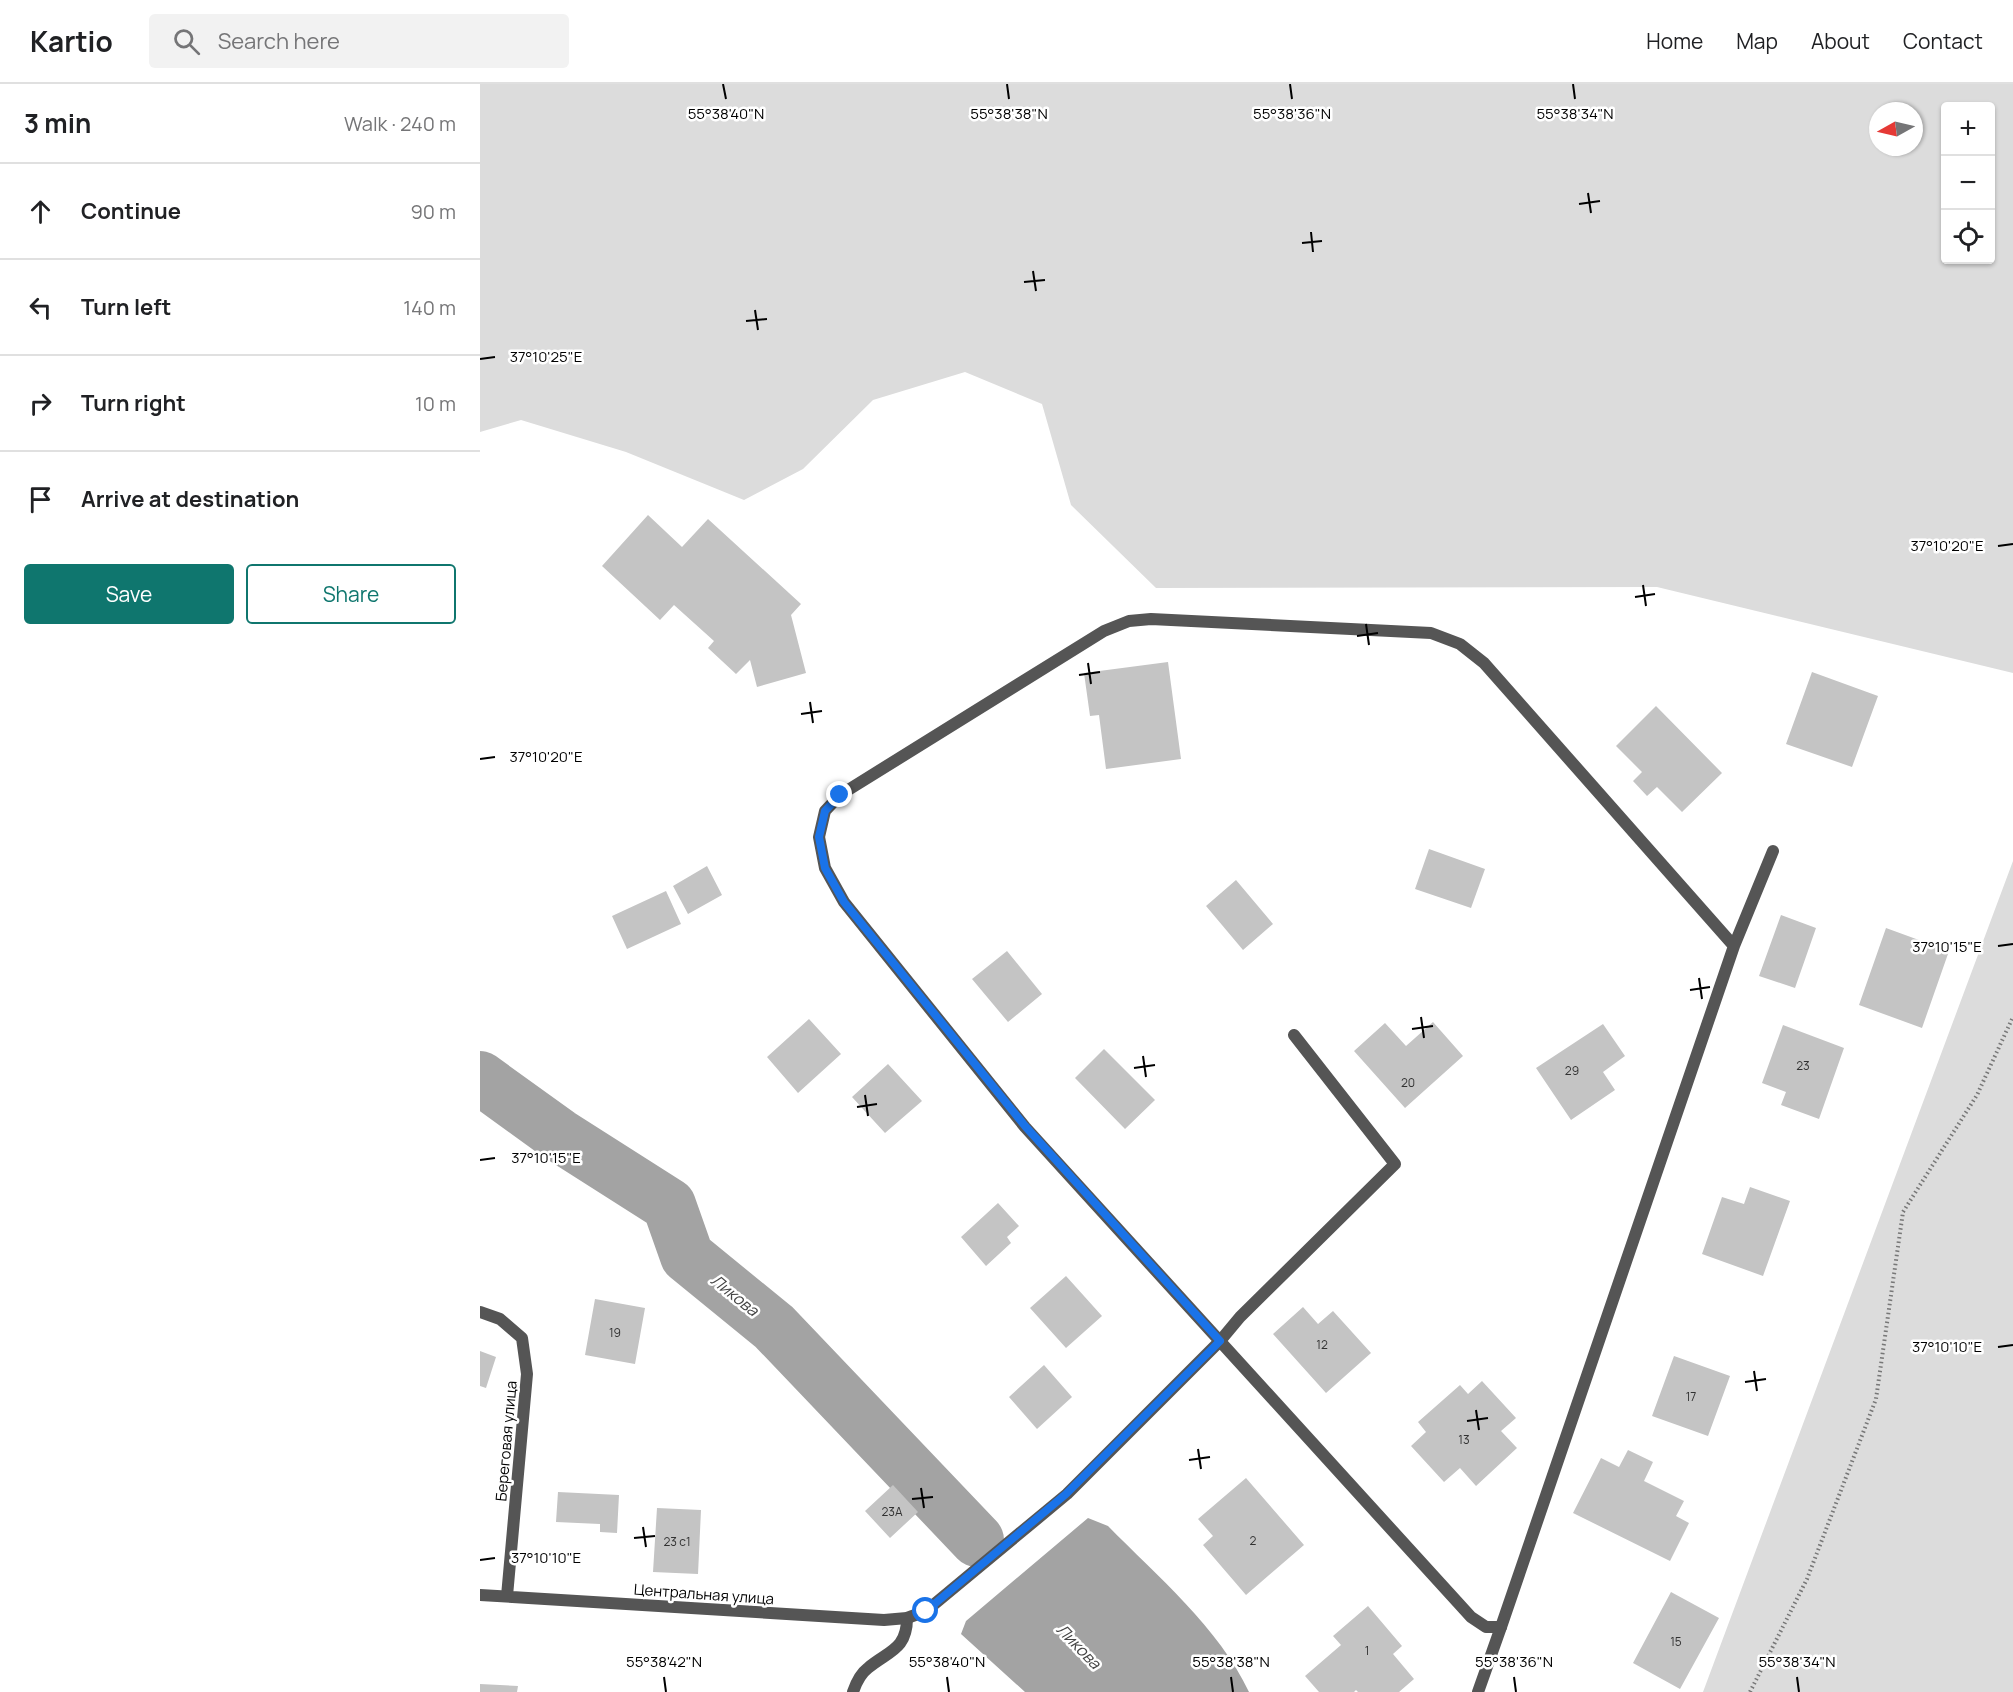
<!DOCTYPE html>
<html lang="en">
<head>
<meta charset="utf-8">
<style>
	body { margin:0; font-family:Manrope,sans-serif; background:#f2f2f2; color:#202124 }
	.controls { position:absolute; right:18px; top:18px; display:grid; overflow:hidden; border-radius:6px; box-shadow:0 2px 4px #0004 }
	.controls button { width:54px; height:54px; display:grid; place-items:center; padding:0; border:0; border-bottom:2px solid #e0e0e0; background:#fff; color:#202124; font:30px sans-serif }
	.compass { position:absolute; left:1389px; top:18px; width:54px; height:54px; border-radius:50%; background:#fff; box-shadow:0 2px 4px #0004; rotate:262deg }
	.stop { position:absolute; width:18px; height:18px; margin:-14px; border:4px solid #1a73e8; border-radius:50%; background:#fff }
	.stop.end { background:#1a73e8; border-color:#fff; box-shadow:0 2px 6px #0008 }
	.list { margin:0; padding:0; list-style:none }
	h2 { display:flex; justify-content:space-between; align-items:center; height:78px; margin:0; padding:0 24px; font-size:26px }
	h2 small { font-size:20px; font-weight:400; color:#757577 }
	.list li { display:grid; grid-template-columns:39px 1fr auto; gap:18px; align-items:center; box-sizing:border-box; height:96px; padding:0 24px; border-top:2px solid #e0e0e0 }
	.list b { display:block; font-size:22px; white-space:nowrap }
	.list em { font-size:20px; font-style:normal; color:#757577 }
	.actions { display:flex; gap:12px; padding:18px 24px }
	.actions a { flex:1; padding:14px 0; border:2px solid #0f766e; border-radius:6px; text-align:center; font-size:21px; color:#0f766e }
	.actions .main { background:#0f766e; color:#fff }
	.icon { flex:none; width:33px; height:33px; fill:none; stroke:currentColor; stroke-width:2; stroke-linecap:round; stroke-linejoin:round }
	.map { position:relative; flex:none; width:1533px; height:1608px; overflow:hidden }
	header { display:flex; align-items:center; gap:36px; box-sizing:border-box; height:84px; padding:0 30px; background:#fff; border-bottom:2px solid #e0e0e0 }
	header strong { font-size:28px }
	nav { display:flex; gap:33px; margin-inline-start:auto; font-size:21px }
	.search { width:420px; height:54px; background:#f2f2f2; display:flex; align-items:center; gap:15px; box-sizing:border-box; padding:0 21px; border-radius:6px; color:#757577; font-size:22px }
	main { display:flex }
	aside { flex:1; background:#fff }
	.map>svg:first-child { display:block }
	.green { fill:#dcdcdc; fill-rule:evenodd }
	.water { fill:#a3a3a3 }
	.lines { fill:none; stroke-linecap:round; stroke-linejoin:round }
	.river { stroke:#a3a3a3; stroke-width:54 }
	.building { fill:#c4c4c4 }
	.path { stroke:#777; stroke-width:4; stroke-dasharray:1.5 3; stroke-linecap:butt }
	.lane { stroke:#555; stroke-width:12 }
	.street { stroke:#555; stroke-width:12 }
	.route { stroke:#1a73e8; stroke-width:8 }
	.ticks { fill:none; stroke:#000; stroke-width:2 }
	.labels { text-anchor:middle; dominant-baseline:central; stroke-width:5; stroke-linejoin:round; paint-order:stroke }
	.number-label { font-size:12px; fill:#313131 }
	.street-label { font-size:15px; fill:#000; stroke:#fff }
	.water-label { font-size:16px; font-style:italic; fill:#444; stroke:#fff }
	.ticks-label { font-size:15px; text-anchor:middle; fill:#000; stroke:#fff; stroke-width:5; stroke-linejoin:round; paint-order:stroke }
</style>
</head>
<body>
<header>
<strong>Kartio</strong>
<div class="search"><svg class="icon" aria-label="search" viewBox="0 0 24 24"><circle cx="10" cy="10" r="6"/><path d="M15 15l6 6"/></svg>Search here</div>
<nav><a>Home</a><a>Map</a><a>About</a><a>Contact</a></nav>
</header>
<main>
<aside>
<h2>3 min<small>Walk · 240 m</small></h2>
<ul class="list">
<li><svg class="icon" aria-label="ahead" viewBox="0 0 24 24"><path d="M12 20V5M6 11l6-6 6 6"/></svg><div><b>Continue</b></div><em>90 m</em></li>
<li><svg class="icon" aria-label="left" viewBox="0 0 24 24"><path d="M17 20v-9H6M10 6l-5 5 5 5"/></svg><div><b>Turn left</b></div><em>140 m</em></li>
<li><svg class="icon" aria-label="right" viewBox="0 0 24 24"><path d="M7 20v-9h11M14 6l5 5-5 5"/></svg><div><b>Turn right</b></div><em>10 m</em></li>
<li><svg class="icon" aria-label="arrive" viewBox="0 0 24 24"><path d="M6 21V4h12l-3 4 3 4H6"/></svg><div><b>Arrive at destination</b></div></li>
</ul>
<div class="actions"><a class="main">Save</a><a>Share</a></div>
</aside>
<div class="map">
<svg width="1533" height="1608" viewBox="0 0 1533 1608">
	<rect width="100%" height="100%" fill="#fff"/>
	<path class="green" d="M0 0H1533V589L1177 503 676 504 591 421 562 320 485 288 393 316 323 385 264 416 146 368 41 336 0 348ZM1466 22H1510V176H1466ZM1398 27H1434V63H1398Z
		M1533 777V1608H1223Z"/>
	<path class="water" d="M608 1434 628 1442C677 1492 739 1544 769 1608H545L481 1550 486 1537Z"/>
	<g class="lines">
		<path class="river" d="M0 994 79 1051 189 1121 207 1172 294 1243 497 1456"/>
	</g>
	<path class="building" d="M168 431 202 463 228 435 321 520 311 531 326 589 277 603 270 576 256 590 228 564 234 557 194 521 180 536 122 482Z
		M688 578 701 675 626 685 619 631 610 632 604 589Z
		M1332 588 1398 612 1372 683 1306 660Z
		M1176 622 1242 689 1202 728 1177 703 1167 712 1153 697 1162 688 1136 662Z
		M949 765 1005 785 991 824 935 805Z
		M227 782 242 811 208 830 193 802Z
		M756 796 793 840 763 866 726 822Z
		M186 807 201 840 147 865 132 832Z
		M1301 831 1336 844 1315 904 1279 892Z
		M1406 844 1469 867 1442 944 1379 921Z
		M527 867 562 910 528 938 492 895Z
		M329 935 361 970 318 1009 287 973Z
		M953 938 983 972 925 1024 874 967 905 939 926 962Z
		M1123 940 1145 972 1123 988 1135 1006 1091 1036 1056 984Z
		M1303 941 1364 964 1339 1035 1301 1021 1306 1008 1282 999Z
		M624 965 675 1016 645 1045 595 994Z
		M408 980 442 1017 405 1049 372 1013Z
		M1270 1103 1310 1117 1283 1192 1222 1170 1242 1113 1264 1120Z
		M518 1119 539 1142 527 1153 531 1159 506 1182 481 1153Z
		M586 1192 622 1232 586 1264 550 1224Z
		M115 1215 165 1224 155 1280 105 1271Z
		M823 1223 838 1240 853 1227 891 1269 846 1309 793 1250Z
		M0 1267 16 1273 6 1304 0 1302Z
		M1194 1272 1250 1292 1228 1352 1172 1332Z
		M564 1281 592 1313 557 1345 529 1313Z
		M1002 1297 1036 1334 1021 1347 1037 1364 996 1402 980 1384 964 1398 931 1362 946 1348 938 1338 980 1301 988 1310Z
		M1148 1366 1173 1378 1164 1397 1204 1417 1196 1432 1209 1439 1190 1477 1093 1429 1121 1374 1139 1383Z
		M766 1394 824 1461 766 1511 723 1461 733 1452 718 1435Z
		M413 1401 438 1428 410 1454 385 1427Z
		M78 1408 139 1411 137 1449 120 1448V1440L76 1438Z
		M177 1424 221 1426 218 1490 173 1488Z
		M1191 1508 1239 1534 1200 1605 1153 1579Z
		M888 1522 922 1562 913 1570 934 1595 919 1608H878L876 1606 874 1608H839L825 1592 861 1561 853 1552Z
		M0 1600 38 1602 37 1608H0Z"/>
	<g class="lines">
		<path class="path" d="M1270 1608 1327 1495 1396 1315 1423 1128 1497 1011 1532 935"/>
		<path class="lane" d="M740 1257 760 1233 915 1080 814 951
			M373 1608C376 1599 380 1590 388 1584 408 1567 427 1566 427 1534
			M998 1608 1021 1543"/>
		<path class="street" d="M1254 862 1004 579 980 560 951 549 671 535 649 537 624 547 360 711 345 727 339 753 345 784 364 818 545 1043 991 1533 1006 1543H1021L1254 862 1293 767
			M0 1228 20 1235 42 1254 47 1290 27 1512
			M0 1511 404 1536 427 1534 446 1527 587 1410 740 1257"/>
	</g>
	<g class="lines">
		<path class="route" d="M360 711 345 727 339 753 345 784 364 818 545 1042 740 1257 586 1410 446 1527"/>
	</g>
	<path class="ticks" d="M243 0 246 15M527 0 529 15M810 0 812 15M1093 0 1095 15M1108 109 1111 129M1099 120 1120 117M831 148 833 168M822 159 842 157M553 187 556 207M544 198 565 196M275 226 278 246M266 237 287 235M0 275 15 273M1518 462 1533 460M1163 501 1166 522M1155 513 1175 510M886 540 889 561M877 552 898 549M608 579 611 600M599 591 620 588M330 618 333 639M321 630 342 627M0 675 15 673M1518 862 1533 860M1219 894 1222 915M1210 906 1230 903M941 933 944 954M932 945 953 942M663 972 666 993M654 984 675 981M385 1011 388 1032M377 1023 397 1020M0 1076 15 1074M1518 1263 1533 1261M1274 1287 1277 1307M1265 1298 1286 1295M996 1326 999 1346M987 1337 1008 1334M718 1365 721 1385M709 1376 730 1373M441 1404 444 1424M432 1415 453 1413M163 1443 166 1463M154 1454 175 1452M0 1476 15 1474M184 1593 186 1608M467 1593 469 1608M751 1593 753 1608M1034 1593 1036 1608M1317 1593 1319 1608"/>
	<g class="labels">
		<g class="number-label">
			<text x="1323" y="981">23</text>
			<text x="1092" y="986">29</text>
			<text x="928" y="998">20</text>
			<text x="135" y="1248">19</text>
			<text x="842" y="1260">12</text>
			<text x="1211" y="1312">17</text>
			<text x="984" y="1355">13</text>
			<text x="412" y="1427">23А</text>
			<text x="773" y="1456">2</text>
			<text x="197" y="1457">23 с1</text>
			<text x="1196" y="1557">15</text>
			<text x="887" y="1566">1</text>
		</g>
		<g class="street-label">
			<text transform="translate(26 1357) rotate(-85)">Береговая улица</text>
			<text transform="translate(224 1510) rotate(4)">Центральная улица</text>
		</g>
		<g class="water-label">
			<text transform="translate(255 1211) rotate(39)">Ликова</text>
			<text transform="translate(599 1562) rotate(46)">Ликова</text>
		</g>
	</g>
	<g class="ticks-label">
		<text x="246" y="35">55°38'40"N</text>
		<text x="529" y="35">55°38'38"N</text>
		<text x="812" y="35">55°38'36"N</text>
		<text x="1095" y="35">55°38'34"N</text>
		<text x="66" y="278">37°10'25"E</text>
		<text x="1467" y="467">37°10'20"E</text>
		<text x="66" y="678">37°10'20"E</text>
		<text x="1467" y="868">37°10'15"E</text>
		<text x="66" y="1079">37°10'15"E</text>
		<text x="1467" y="1268">37°10'10"E</text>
		<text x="66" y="1479">37°10'10"E</text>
		<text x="184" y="1583">55°38'42"N</text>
		<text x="467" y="1583">55°38'40"N</text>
		<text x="751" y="1583">55°38'38"N</text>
		<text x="1034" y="1583">55°38'36"N</text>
		<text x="1317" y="1583">55°38'34"N</text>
	</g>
</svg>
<div class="controls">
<button>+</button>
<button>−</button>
<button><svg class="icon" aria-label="locate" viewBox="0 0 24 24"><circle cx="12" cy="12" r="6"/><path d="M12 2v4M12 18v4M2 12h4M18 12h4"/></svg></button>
</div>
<svg class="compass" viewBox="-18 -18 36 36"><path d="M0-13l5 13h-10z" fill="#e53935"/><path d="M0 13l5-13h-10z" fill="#757577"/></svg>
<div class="stop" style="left:446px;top:1527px"></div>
<div class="stop end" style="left:360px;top:711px"></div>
</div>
</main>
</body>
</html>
